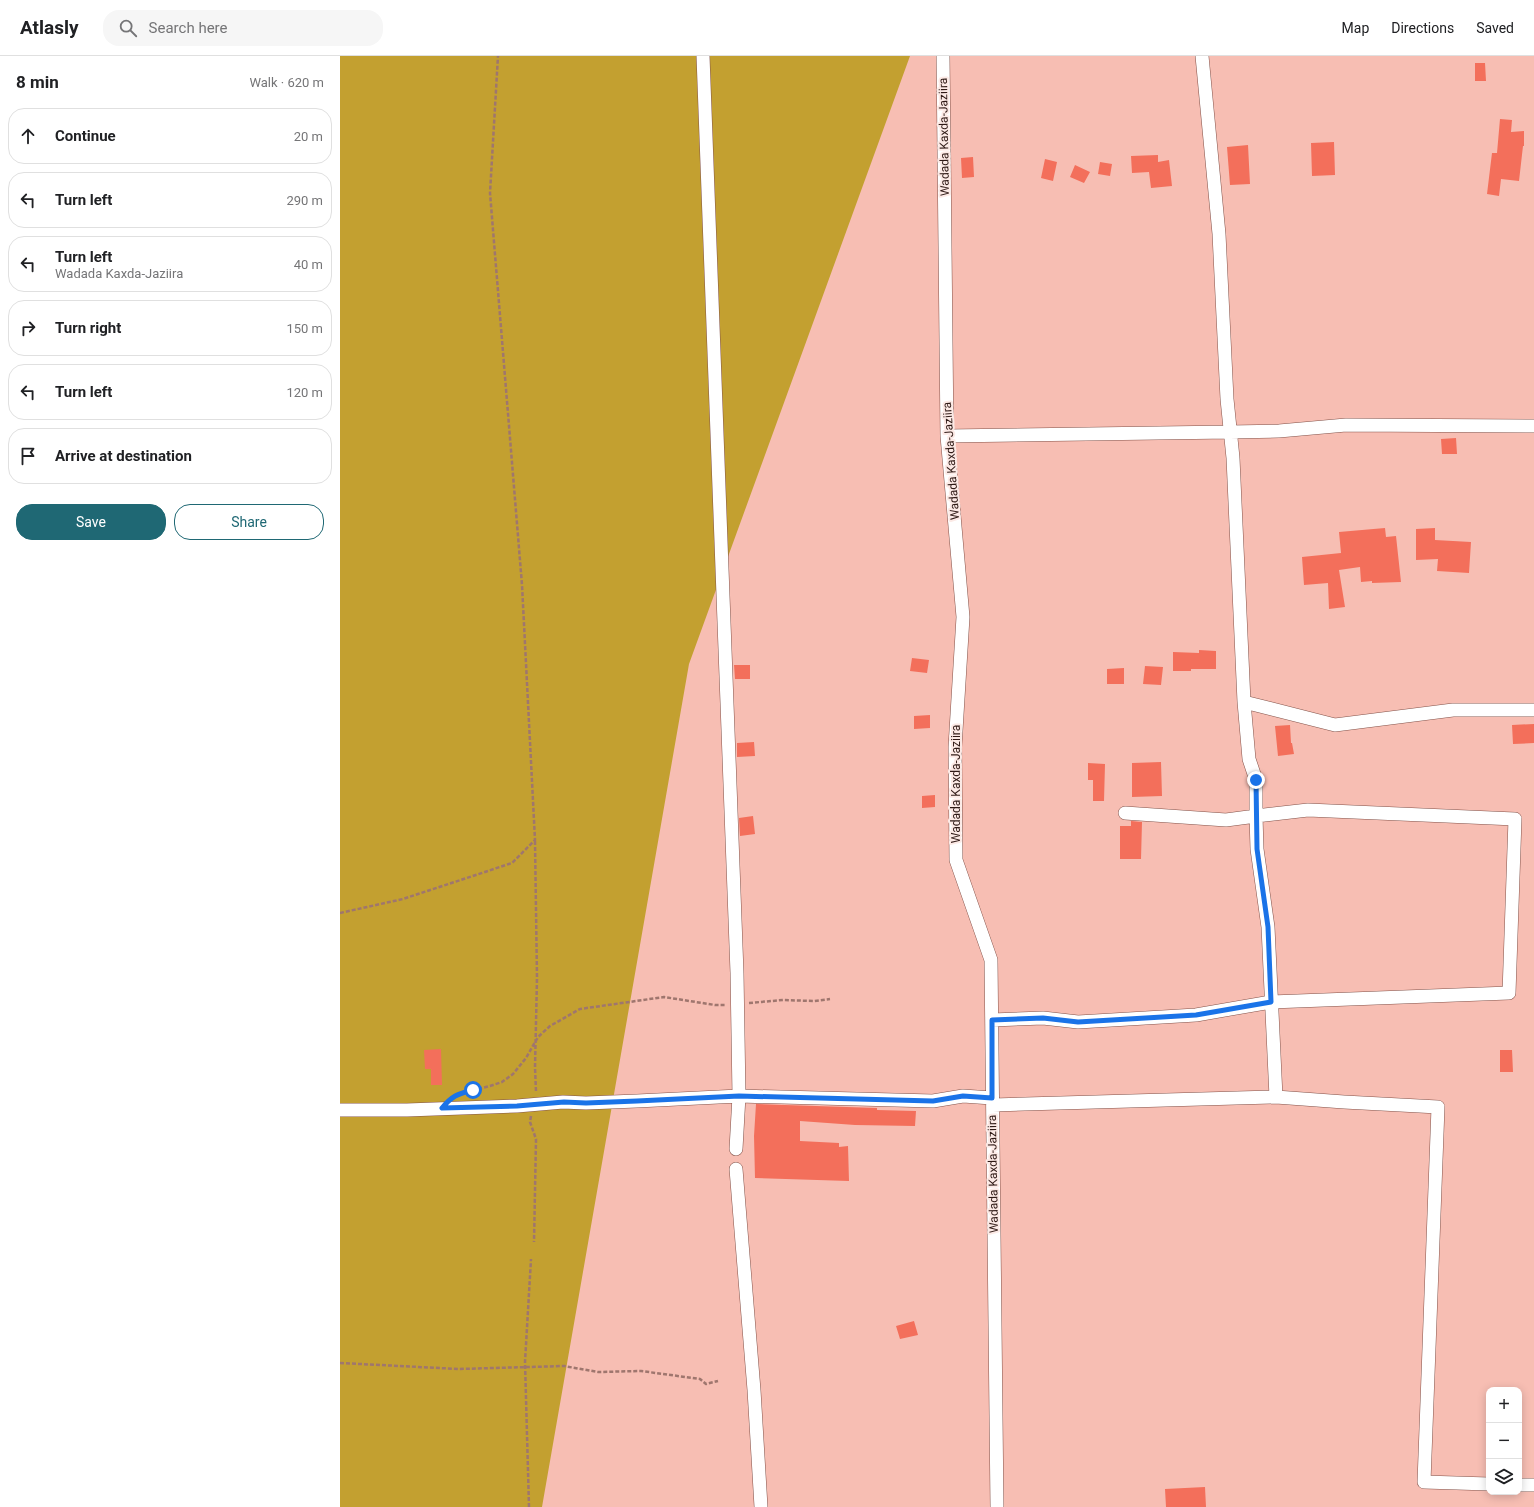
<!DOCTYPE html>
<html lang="en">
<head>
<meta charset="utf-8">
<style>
	body { margin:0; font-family:Roboto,sans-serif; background:#f6f6f6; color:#202124 }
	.controls { position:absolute; right:12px; bottom:12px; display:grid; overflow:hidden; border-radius:8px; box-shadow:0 2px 10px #0003 }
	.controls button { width:36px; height:36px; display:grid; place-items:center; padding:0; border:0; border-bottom:1px solid #e0e0e0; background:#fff; color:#202124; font:20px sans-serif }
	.stop { position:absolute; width:12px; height:12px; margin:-9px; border:3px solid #1a73e8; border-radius:50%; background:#fff }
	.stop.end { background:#1a73e8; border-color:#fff; box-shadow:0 1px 4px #0008 }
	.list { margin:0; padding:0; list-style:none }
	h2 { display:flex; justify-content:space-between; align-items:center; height:52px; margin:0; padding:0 16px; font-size:17px }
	h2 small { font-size:13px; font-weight:400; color:#757577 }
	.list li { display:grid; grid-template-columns:26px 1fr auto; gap:12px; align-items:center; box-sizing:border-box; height:56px; margin:0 8px 8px; padding:0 8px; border:1px solid #e0e0e0; border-radius:16px }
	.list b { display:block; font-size:15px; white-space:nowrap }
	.list p { margin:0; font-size:13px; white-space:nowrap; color:#757577 }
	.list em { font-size:13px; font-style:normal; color:#757577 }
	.actions { display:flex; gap:8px; padding:12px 16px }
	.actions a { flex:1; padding:9px 0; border:1px solid #1f6874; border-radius:16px; text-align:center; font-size:14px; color:#1f6874 }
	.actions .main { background:#1f6874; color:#fff }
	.icon { flex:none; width:22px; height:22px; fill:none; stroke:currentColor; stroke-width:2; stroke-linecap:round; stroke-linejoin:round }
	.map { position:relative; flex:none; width:1194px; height:1451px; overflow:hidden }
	header { display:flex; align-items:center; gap:24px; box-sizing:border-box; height:56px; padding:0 20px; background:#fff; border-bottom:1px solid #e0e0e0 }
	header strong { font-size:19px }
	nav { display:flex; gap:22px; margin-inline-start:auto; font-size:14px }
	.search { width:280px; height:36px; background:#f6f6f6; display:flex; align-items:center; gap:10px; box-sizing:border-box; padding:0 14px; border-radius:16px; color:#757577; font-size:15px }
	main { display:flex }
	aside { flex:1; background:#fff }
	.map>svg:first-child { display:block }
	.green { fill:#c3a030 }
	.building { fill:#f36f5b }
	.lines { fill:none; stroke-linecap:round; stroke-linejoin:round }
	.minor-casing { stroke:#835249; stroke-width:14 }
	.path { stroke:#9f766e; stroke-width:2.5; stroke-dasharray:4 2; stroke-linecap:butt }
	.minor { stroke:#fff; stroke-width:13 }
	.route { stroke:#1a73e8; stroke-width:5 }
	.labels { text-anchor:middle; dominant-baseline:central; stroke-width:4; stroke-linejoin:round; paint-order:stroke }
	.street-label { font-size:12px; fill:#2f1a16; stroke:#fceae6 }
</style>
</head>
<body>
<header>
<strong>Atlasly</strong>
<div class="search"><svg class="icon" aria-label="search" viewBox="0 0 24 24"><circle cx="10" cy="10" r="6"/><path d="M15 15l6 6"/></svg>Search here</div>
<nav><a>Map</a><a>Directions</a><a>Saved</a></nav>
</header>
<main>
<aside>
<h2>8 min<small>Walk · 620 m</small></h2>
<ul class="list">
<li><svg class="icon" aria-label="ahead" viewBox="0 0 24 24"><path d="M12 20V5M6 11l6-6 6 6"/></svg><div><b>Continue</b></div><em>20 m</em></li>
<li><svg class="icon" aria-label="left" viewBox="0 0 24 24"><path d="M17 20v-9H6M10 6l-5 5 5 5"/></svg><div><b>Turn left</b></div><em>290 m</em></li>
<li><svg class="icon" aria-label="left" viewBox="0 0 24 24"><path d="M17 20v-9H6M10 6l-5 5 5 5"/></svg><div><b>Turn left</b><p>Wadada Kaxda-Jaziira</p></div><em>40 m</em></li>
<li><svg class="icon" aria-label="right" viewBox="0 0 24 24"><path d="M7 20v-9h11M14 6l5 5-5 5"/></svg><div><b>Turn right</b></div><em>150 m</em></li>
<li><svg class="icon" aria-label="left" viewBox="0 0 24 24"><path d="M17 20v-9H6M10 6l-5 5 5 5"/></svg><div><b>Turn left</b></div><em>120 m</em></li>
<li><svg class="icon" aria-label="arrive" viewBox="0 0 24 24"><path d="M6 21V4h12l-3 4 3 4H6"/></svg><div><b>Arrive at destination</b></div></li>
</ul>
<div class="actions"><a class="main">Save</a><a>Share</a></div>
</aside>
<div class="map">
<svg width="1194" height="1451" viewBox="0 0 1194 1451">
	<rect width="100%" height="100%" fill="#f7beb3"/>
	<path class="green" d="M0 0H570L349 608 202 1451H0Z"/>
	<path class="building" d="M1135 7H1145L1146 25H1135Z
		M1160 63 1172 64 1171 76 1184 75V90H1183L1179 125 1161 123 1159 140 1147 138 1152 97H1157Z
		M994 86 995 119 972 120 971 87Z
		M908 89 910 128 890 129 887 91Z
		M818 99V106L829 104 832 130 811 132 809 116 792 117 791 100Z
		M633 101 634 121 622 122 621 102Z
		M705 103 717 106 713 125 701 122Z
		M760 106 772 108 770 120 758 118Z
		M735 109 750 116 744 127 730 121Z
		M1116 382 1117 398H1102L1101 383Z
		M1045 472 1046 481 1056 480 1061 526 1032 527V525L1021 526 1020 511 999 514 1005 551 989 553 988 527 964 529 962 501 1001 497 999 476Z
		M1095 472V484L1131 486 1129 517 1097 515 1098 503 1076 504V473Z
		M859 594 876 595V613H851V615H833V596L859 597Z
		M572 602 589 604 587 617 570 615Z
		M394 609H410V623H395Z
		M805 610 823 611 821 629 803 628Z
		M784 612V628H767V613Z
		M590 659V672L574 673V660Z
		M1194 668V687L1173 688 1172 669Z
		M950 669 951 687H952L954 698 938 700 935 670Z
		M414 686 415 700 397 701V687Z
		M821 706 822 740 792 741V707Z
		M748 707 765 708 764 745H753V724H748Z
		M595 739V751L582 752V740Z
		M413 760 415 778 400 780 399 762Z
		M791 765 802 766 801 803H780V770H791Z
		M101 993 102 1029H91V1013H85L84 994Z
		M1160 994H1172L1173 1016H1160Z
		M416 1048 537 1052V1054L576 1055 575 1070 515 1069 460 1065V1085L499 1087V1091L508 1090 509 1125 415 1122 414 1080Z
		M574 1265 578 1279 560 1283 556 1270Z
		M865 1431 866 1451H826L825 1433Z"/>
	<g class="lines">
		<defs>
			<path id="minor" d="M363 0 397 917 399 1040 396 1093
				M603 0 607 380 623 561 615 691 616 804 651 904 657 1451
				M607 380 890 376 939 375 1006 369 1194 370
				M904 646 995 669 1113 654H1194
				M785 757 886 764 916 760V724L909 703 904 646 893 402 887 343 879 178 862 0
				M652 964 703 962 738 966 856 959 931 946 1169 937 1175 763 968 754 916 760 917 793 928 871 936 1041 1004 1046 1098 1051 1084 1426 1149 1428
				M653 1049 936 1041
				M0 1054H67L177 1050 223 1046 246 1047 297 1045 399 1040 593 1045 623 1040 652 1042
				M396 1113 414 1334 421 1451
				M1179 1429H1194"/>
		</defs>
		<use href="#minor" class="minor-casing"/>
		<path class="path" d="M195 785 197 922 195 1011 196 1036
			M0 857 63 843 172 807 195 784 182 529 150 137 158 0
			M409 947 443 944 474 945 490 943
			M115 1039 150 1030 162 1026 173 1018 186 1002 198 981 210 970 240 953 324 941 375 949H386
			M191 1060 190 1066 196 1083 194 1186
			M0 1307 119 1313 224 1310 258 1316 301 1315 360 1323 366 1328 378 1325
			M189 1451 185 1306 191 1203"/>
		<use href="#minor" class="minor"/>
	</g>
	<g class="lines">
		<path class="route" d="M133 1034C117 1038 112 1040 102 1052L177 1050 224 1046 246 1047 297 1045 399 1040 593 1045 623 1040 652 1042V964L703 962 738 966 856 959 931 946 928 871 917 793 916 724"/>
	</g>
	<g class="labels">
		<g class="street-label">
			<text transform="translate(604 81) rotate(-91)">Wadada Kaxda-Jaziira</text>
			<text transform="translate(611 405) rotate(-94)">Wadada Kaxda-Jaziira</text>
			<text transform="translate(616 728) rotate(-90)">Wadada Kaxda-Jaziira</text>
			<text transform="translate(653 1118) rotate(-91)">Wadada Kaxda-Jaziira</text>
		</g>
	</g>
</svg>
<div class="controls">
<button>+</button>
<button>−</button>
<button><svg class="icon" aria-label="layers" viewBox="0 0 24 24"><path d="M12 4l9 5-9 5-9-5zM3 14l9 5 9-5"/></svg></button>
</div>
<div class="stop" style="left:133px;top:1034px"></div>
<div class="stop end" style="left:916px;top:724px"></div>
</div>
</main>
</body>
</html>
